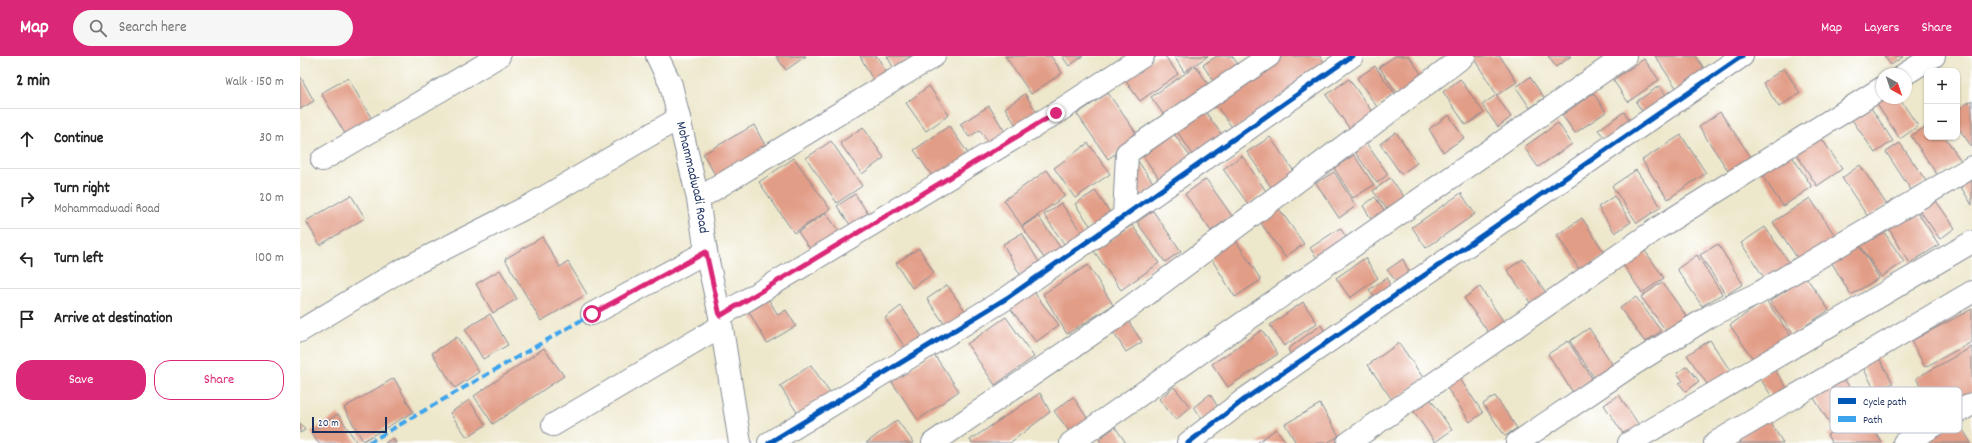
<!DOCTYPE html>
<html lang="en">
<head>
<meta charset="utf-8">
<style>
	body { margin:0; font-family:Dekko,sans-serif; background:#f6f6f6; color:#222 }
	.controls { position:absolute; right:12px; top:12px; display:grid; overflow:hidden; border-radius:8px; box-shadow:0 1px 3px #0004 }
	.controls button { width:36px; height:36px; display:grid; place-items:center; padding:0; border:0; border-bottom:1px solid #e0e0e0; background:#fff; color:#222; font:20px sans-serif }
	.compass { position:absolute; left:1576px; top:12px; width:36px; height:36px; border-radius:50%; background:#fff; box-shadow:0 1px 3px #0004; rotate:140deg }
	.scale { position:absolute; left:12px; bottom:10px; width:75px; box-sizing:border-box; padding-left:4px; border:2px solid #1b2f5e; border-top:0; font-size:11px; line-height:14px; white-space:nowrap; color:#1b2f5e; -webkit-text-stroke:3px #fff; paint-order:stroke }
	.stop { position:absolute; width:12px; height:12px; margin:-9px; border:3px solid #db2777; border-radius:50%; background:#fff }
	.stop.end { background:#db2777; border-color:#fff; box-shadow:0 1px 4px #0008 }
	.list { margin:0; padding:0; list-style:none }
	h2 { display:flex; justify-content:space-between; align-items:center; height:52px; margin:0; padding:0 16px; font-size:17px }
	h2 small { font-size:13px; font-weight:400; color:#767676 }
	.list li { display:grid; grid-template-columns:26px 1fr auto; gap:12px; align-items:center; box-sizing:border-box; height:60px; padding:0 16px; border-top:1px solid #e0e0e0 }
	.list b { display:block; font-size:15px; white-space:nowrap }
	.list p { margin:0; font-size:13px; white-space:nowrap; color:#767676 }
	.list em { font-size:13px; font-style:normal; color:#767676 }
	.actions { display:flex; gap:8px; padding:12px 16px }
	.actions a { flex:1; padding:9px 0; border:1px solid #db2777; border-radius:16px; text-align:center; font-size:14px; color:#db2777 }
	.actions .main { background:#db2777; color:#fff }
	.icon { flex:none; width:22px; height:22px; fill:none; stroke:currentColor; stroke-width:2; stroke-linecap:round; stroke-linejoin:round }
	.map { position:relative; flex:none; width:1672px; height:387px; overflow:hidden }
	header { display:flex; align-items:center; gap:24px; box-sizing:border-box; height:56px; padding:0 20px; background:#db2777; color:#fff }
	header strong { font-size:19px }
	nav { display:flex; gap:22px; margin-inline-start:auto; font-size:14px }
	.search { width:280px; height:36px; background:#f6f6f6; display:flex; align-items:center; gap:10px; box-sizing:border-box; padding:0 14px; border-radius:22px; color:#767676; font-size:15px }
	main { display:flex }
	aside { flex:1; background:#fff }
	.map>svg:first-child { display:block }
	.building { fill:#e29d87 }
	.lines { fill:none; stroke-linecap:round; stroke-linejoin:round }
	.street-casing { stroke:#848b94; stroke-width:24 }
	.secondary-casing { stroke:#848b94; stroke-width:24 }
	.street { stroke:#fff; stroke-width:22 }
	.secondary { stroke:#fff; stroke-width:22 }
	.quiet { stroke:#3da3ed; stroke-width:4; stroke-dasharray:8 4; stroke-linecap:butt }
	.cycleway-casing { stroke:#fff; stroke-width:8 }
	.cycleway { stroke:#0057b8; stroke-width:5 }
	.route { stroke:#db2777; stroke-width:5 }
	.labels { text-anchor:middle; dominant-baseline:central; stroke-width:4; stroke-linejoin:round; paint-order:stroke }
	.street-label { font-size:14px; fill:#1b2f5e; stroke:#fff }
	.key { fill:#fff; stroke:#bbc1cf; stroke-width:1 }
	.key-label { font-size:11px; fill:#1b2f5e }
</style>
</head>
<body>
<header>
<strong>Map</strong>
<div class="search"><svg class="icon" aria-label="search" viewBox="0 0 24 24"><circle cx="10" cy="10" r="6"/><path d="M15 15l6 6"/></svg>Search here</div>
<nav><a>Map</a><a>Layers</a><a>Share</a></nav>
</header>
<main>
<aside>
<h2>2 min<small>Walk · 150 m</small></h2>
<ul class="list">
<li><svg class="icon" aria-label="ahead" viewBox="0 0 24 24"><path d="M12 20V5M6 11l6-6 6 6"/></svg><div><b>Continue</b></div><em>30 m</em></li>
<li><svg class="icon" aria-label="right" viewBox="0 0 24 24"><path d="M7 20v-9h11M14 6l5 5-5 5"/></svg><div><b>Turn right</b><p>Mohammadwadi Road</p></div><em>20 m</em></li>
<li><svg class="icon" aria-label="left" viewBox="0 0 24 24"><path d="M17 20v-9H6M10 6l-5 5 5 5"/></svg><div><b>Turn left</b></div><em>100 m</em></li>
<li><svg class="icon" aria-label="arrive" viewBox="0 0 24 24"><path d="M6 21V4h12l-3 4 3 4H6"/></svg><div><b>Arrive at destination</b></div></li>
</ul>
<div class="actions"><a class="main">Save</a><a>Share</a></div>
</aside>
<div class="map">
<svg width="1672" height="387" viewBox="0 0 1672 387">
	<rect width="100%" height="100%" fill="#fff"/>
	<filter id="ink" filterUnits="userSpaceOnUse"><feTurbulence type="fractalNoise" baseFrequency=".025" numOctaves="2"/><feDisplacementMap in="SourceGraphic" scale="8" xChannelSelector="R" yChannelSelector="G"/><feConvolveMatrix kernelMatrix="1 2 1 2 8 2 1 2 1" color-interpolation-filters="sRGB"/></filter>
	<filter id="wash" filterUnits="userSpaceOnUse"><feTurbulence type="fractalNoise" baseFrequency=".012" numOctaves="4" result="noise"/><feDisplacementMap in="SourceGraphic" scale="16" xChannelSelector="R" yChannelSelector="G"/><feGaussianBlur stdDeviation="0.9" result="paint"/><feColorMatrix in="noise" values="0 0 0 0 0 0 0 0 0 0 0 0 0 0 0 0 0 1.4 0 .05"/><feComposite in="paint" operator="in"/></filter>
	<g filter="url(#wash)">
		<rect width="100%" height="100%" fill="#ede7cb"/>
		<g id="blocks">
			<path class="building" d="M476 0H506L486 14Z
				M560 0H577L590 23 576 30Z
				M587 0H620L594 13Z
				M705 0H751L762 17 731 38Z
				M762 0H783L769 10Z
				M857 0H865L878 18 840 45 824 23Z
				M874 0H908L884 16Z
				M917 0H932L940 11 915 28 903 9Z
				M983 0H1020L1026 9 934 74 915 48Z
				M1095 0H1109L1126 25 1101 43 1079 11Z
				M1172 0H1200L1217 26 1197 39Z
				M1248 0H1271L1256 11Z
				M1355 0H1396L1407 17 1379 36Z
				M1584 0H1604L1591 9Z
				M1344 3 1359 24 1328 46 1313 24Z
				M896 10 912 34 868 65 851 41Z
				M1075 10 1095 38 1077 51 1057 22Z
				M1484 12 1500 37 1479 51 1463 27Z
				M0 20 14 45 0 53Z
				M1230 21 1244 42 1230 52 1216 31Z
				M48 22 73 65 47 81 21 37Z
				M1049 23 1075 60 1052 76 1026 39Z
				M1160 23 1184 57 1166 69 1143 36Z
				M629 30 649 59 626 75 606 47Z
				M1359 30 1370 44 1346 61 1336 46Z
				M808 37 839 81 808 103 777 58Z
				M1293 37 1306 56 1275 77 1262 59Z
				M725 38 742 64 721 77 705 52Z
				M1196 39 1211 61 1198 71 1182 49Z
				M1572 41 1599 42 1618 70 1600 83Z
				M1672 44V91L1657 70V54Z
				M1569 49 1593 85 1575 97 1550 61Z
				M689 50 707 79 690 90 680 74 669 81 660 68Z
				M902 51 925 83 896 103 874 71Z
				M1324 56 1332 68 1308 85 1298 74Z
				M1420 56 1451 101 1429 116 1399 71Z
				M1149 59 1164 82 1143 96 1129 73Z
				M1258 67 1272 88 1238 111 1224 91Z
				M454 69 467 93 417 122 403 98Z
				M649 70 670 100 635 124 614 94Z
				M1627 70V81H1645L1661 105 1638 120 1611 80Z
				M563 71 584 102 562 118 540 87Z
				M872 75 894 106 863 128 841 97Z
				M1096 76 1117 107 1101 118 1080 88Z
				M1518 77 1542 113 1517 130 1493 93Z
				M1381 79 1406 117 1368 143 1342 104Z
				M970 81 998 121 975 137 947 96Z
				M531 85 562 130 537 147 506 102Z
				M788 87 810 118 775 142 754 112Z
				M1066 87 1088 118 1077 127 1055 96Z
				M1600 87 1626 125 1611 134 1586 96Z
				M1488 94 1512 131 1483 150 1458 114Z
				M1054 99 1074 129 1053 142 1034 112Z
				M942 100 966 135 948 148 923 113Z
				M835 101 857 132 837 146 829 128Z
				M494 102 530 153 494 177 459 126Z
				M1560 109 1587 149 1568 161 1542 122Z
				M1672 113V149L1656 123Z
				M747 114 765 140 722 170 704 144Z
				M1336 114 1361 151 1337 167 1312 130Z
				M1034 116 1056 150 1039 162 1016 127Z
				M1090 122 1107 144 1090 157 1073 135Z
				M906 123 932 160 911 175 885 138Z
				M795 135 814 162 794 175 775 148Z
				M1161 137 1175 158 1126 192 1112 171Z
				M555 138 571 162 553 173 537 150Z
				M51 139 65 162 20 189 6 165Z
				M1632 139 1655 172 1640 183 1616 149Z
				M1314 140 1331 166 1315 177 1298 151Z
				M1075 141 1087 158 1074 167 1063 150Z
				M1510 142 1538 184 1502 209 1473 166Z
				M761 147 786 183 769 195 744 159Z
				M975 147 1004 188 985 201 956 160Z
				M1613 149 1639 189 1610 207 1585 167Z
				M853 155 881 195 865 206 837 166Z
				M526 157 540 177 511 194 498 176Z
				M738 160 765 198 749 209 722 171Z
				M1282 162 1306 199 1281 216 1257 179Z
				M1578 167 1604 206 1581 221 1555 182Z
				M832 169 859 207 821 234 794 195Z
				M1465 171 1493 212 1469 229 1441 187Z
				M1040 172 1051 188 1021 208 1010 192Z
				M722 177 743 213 723 224 703 188Z
				M933 180 961 224 935 241 909 199Z
				M242 181 260 211 268 206 287 238 241 265 205 203Z
				M1558 187 1579 222 1551 239 1530 204Z
				M1418 188 1443 228 1426 239 1400 199Z
				M1341 189 1364 222 1342 237 1320 204Z
				M619 192 634 217 612 232 596 207Z
				M1397 199 1422 238 1402 250 1377 213Z
				M1065 202 1078 222 1050 242 1036 222Z
				M1103 203 1112 223 1100 230 1087 214Z
				M1223 203 1249 241 1234 252 1207 214Z
				M788 209 813 249 767 278 743 238Z
				M200 214 217 243 193 257 176 228Z
				M1087 221 1092 237 1079 246 1069 234Z
				M1506 221 1529 254 1493 278 1470 245Z
				M1362 226 1387 261 1367 276 1341 241Z
				M647 229 668 259 648 273 627 243Z
				M730 231 759 269 736 286 707 248Z
				M1180 231 1206 269 1191 280 1164 242Z
				M1336 241 1361 275 1345 286 1320 252Z
				M469 244 478 259 486 254 496 270 467 287 449 256Z
				M1466 244 1492 282 1455 306 1430 269Z
				M1003 246 1017 267 984 290 970 269Z
				M601 250 627 288 611 300 585 262Z
				M1672 253V286L1625 311 1611 285Z
				M190 258 208 289 183 303 165 273Z
				M706 261 734 301 695 329 667 288Z
				M827 263 842 286 826 296 811 273Z
				M1021 269 1027 280 993 304 988 293Z
				M1289 272 1314 311 1295 323 1270 285Z
				M962 274 978 298 928 331 912 308Z
				M157 281 179 316 155 332 132 297Z
				M1410 284 1435 322 1412 335 1387 299Z
				M1268 285 1294 325 1274 338 1248 298Z
				M1099 287 1124 323 1093 345 1068 309Z
				M1672 291V336L1636 357 1616 322Z
				M244 292 264 320 193 368 174 340Z
				M633 297 659 335 618 364 592 326Z
				M1577 298 1593 327 1576 336 1560 306Z
				M511 309 534 343 502 364 480 330Z
				M1387 310 1399 325 1386 336 1379 327 1383 325 1377 317Z
				M1473 311 1489 335 1475 345 1459 321Z
				M1158 320 1183 357 1170 366 1145 329Z
				M94 322 113 356 63 385 44 352Z
				M1545 324 1563 353 1532 371 1514 342Z
				M874 331 890 351 876 364 859 343Z
				M740 337 750 356 710 387H672L670 384Z
				M910 338 919 353 904 365 894 351Z
				M1319 339 1343 375 1328 385 1304 349Z
				M1195 340 1217 372 1205 380 1183 348Z
				M773 341 788 363 770 376 754 355Z
				M1129 341 1152 374 1135 386 1112 353Z
				M169 344 186 369 167 381 150 357Z
				M1020 348 1039 380 1027 387H996L985 368Z
				M1564 357 1582 387H1532L1527 379Z
				M38 358 57 387H18L11 376Z
				M1468 362 1483 387H1426Z
				M597 364 614 387H566Z
				M1657 364 1671 387H1629L1626 382Z
				M0 367 5 374 0 377Z
				M815 371 826 387H801L799 383Z
				M976 373 987 387H957Z
				M93 382 96 387H85Z"/>
		</g>
	</g>
	<g filter="url(#ink)">
		<use href="#blocks" fill-opacity="0" stroke="#848b94" stroke-width="1"/>
		<g class="lines">
			<defs>
				<path id="street" d="M1605 18 1634 0
					M22 104 199 0
					M398 143 634 0
					M824 160 827 97 969 0
					M292 258 406 196
					M420 260 756 57 843 0
					M0 275 98 216 231 149 379 62
					M253 369 421 270
					M469 387 707 242 1052 0
					M633 387 818 260 1164 0
					M771 387 1325 0
					M888 387 945 343 1442 0
					M1048 387 1358 172 1582 32
					M1217 387 1329 311 1410 260 1457 238 1672 111
					M1329 387 1672 186
					M1415 387 1672 236
					M1604 387 1672 348"/>
				<g id="secondary">
					<path id="s1" d="M357 0 371 29 398 143 406 196 420 260 440 387"/>
				</g>
			</defs>
			<use href="#street" class="street-casing"/>
			<use href="#secondary" class="secondary-casing"/>
			<use href="#street" class="street"/>
			<use href="#secondary" class="secondary"/>
			<path class="quiet" d="M68 387 292 258"/>
			<defs>
				<path id="cycleway" d="M469 387 707 242 1052 0
					M888 387 945 343 1442 0"/>
			</defs>
			<use href="#cycleway" class="cycleway-casing"/>
			<use href="#cycleway" class="cycleway"/>
		</g>
	</g>
	<g class="lines" filter="url(#ink)">
		<path class="route" d="M292 258 406 196 420 260 756 57"/>
	</g>
	<g class="labels">
		<g class="street-label">
			<text stroke="none"><textPath href="#s1" startOffset="127">Mohammadwadi Road</textPath></text>
		</g>
	</g>
	<rect x="1530" y="331" width="132" height="46" rx="6" class="key"/>
	<rect x="1538" y="342" width="18" height="6" fill="#0057b8"/>
	<rect x="1538" y="360" width="18" height="6" fill="#3da3ed"/>
	<g class="key-label">
		<text x="1563" y="349">Cycle path</text>
		<text x="1563" y="367">Path</text>
	</g>
</svg>
<div class="controls">
<button>+</button>
<button>−</button>
</div>
<svg class="compass" viewBox="-18 -18 36 36"><path d="M0-13l5 13h-10z" fill="#e53935"/><path d="M0 13l5-13h-10z" fill="#767676"/></svg>
<div class="scale">20 m</div>
<div class="stop" style="left:292px;top:258px"></div>
<div class="stop end" style="left:756px;top:57px"></div>
</div>
</main>
</body>
</html>
